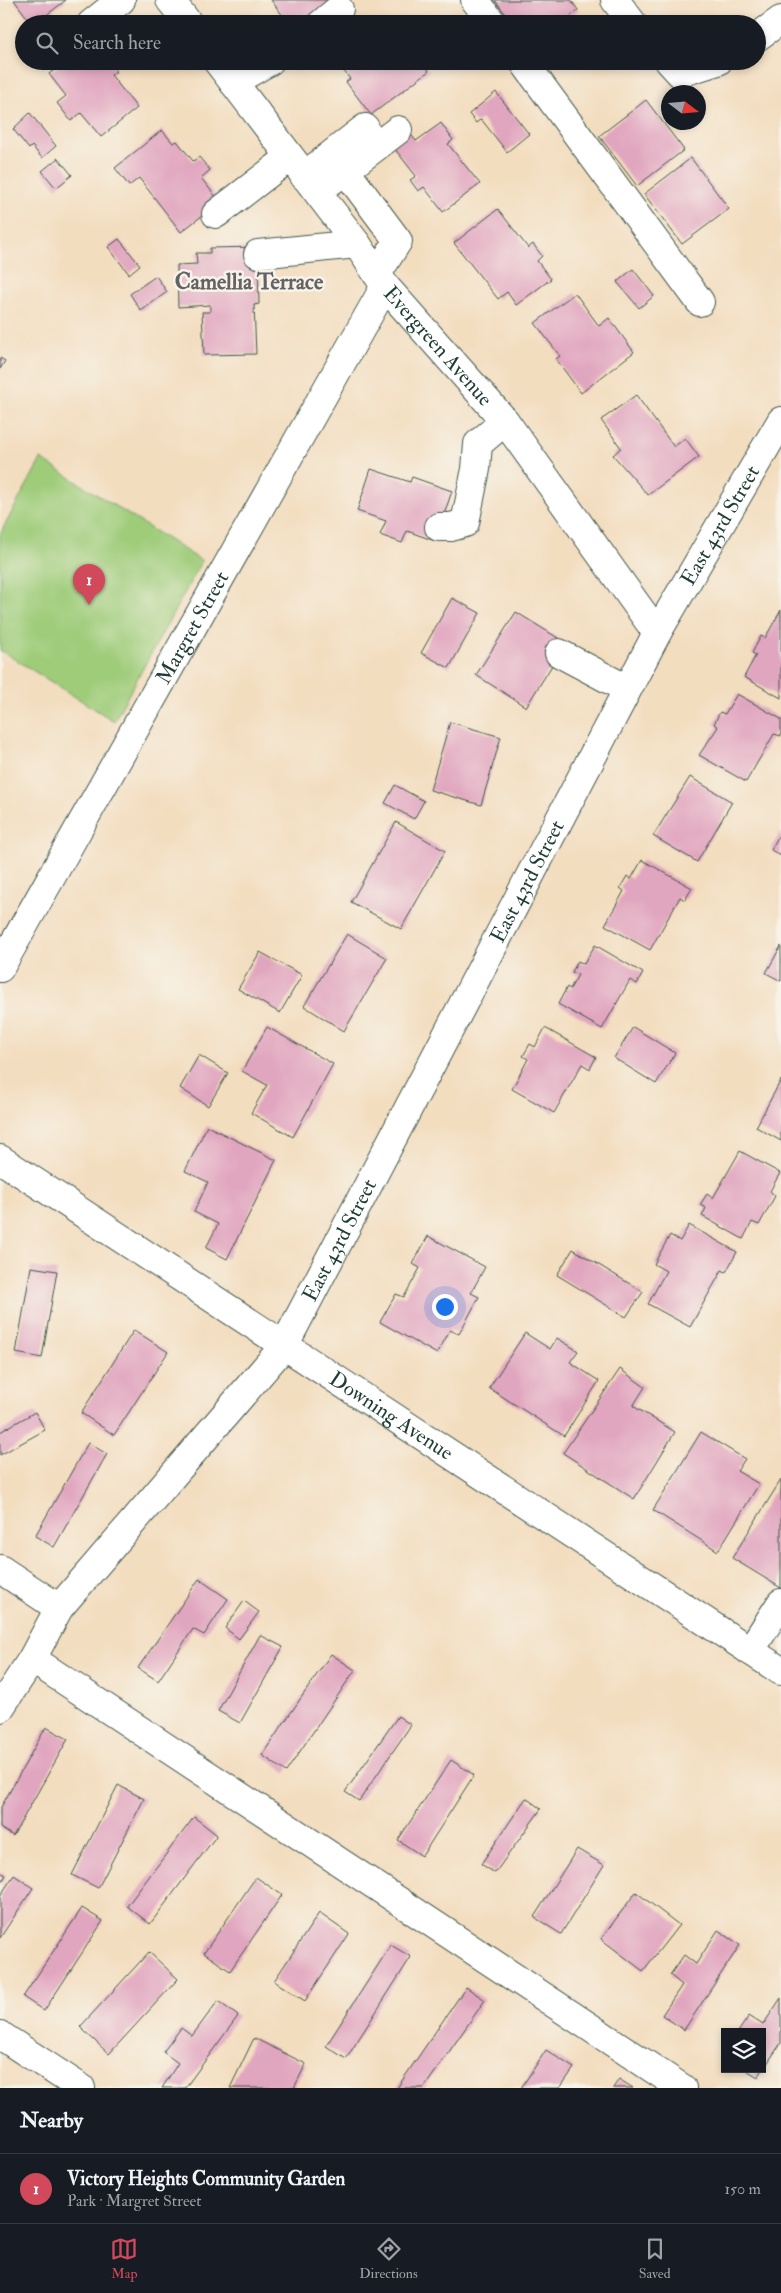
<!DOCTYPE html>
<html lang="en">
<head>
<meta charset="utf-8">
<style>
	body { margin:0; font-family:"IM FELL Double Pica",serif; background:#242831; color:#f1f3f6 }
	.controls { position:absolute; right:15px; bottom:15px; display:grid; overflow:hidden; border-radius:0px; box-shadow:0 2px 8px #0003 }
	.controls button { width:45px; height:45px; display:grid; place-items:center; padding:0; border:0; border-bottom:1px solid #363941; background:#171b24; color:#f1f3f6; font:25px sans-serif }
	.compass { position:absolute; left:661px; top:85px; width:45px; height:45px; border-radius:50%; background:#171b24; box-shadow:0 2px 8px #0003; rotate:106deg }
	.you { position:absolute; left:444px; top:1306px; width:18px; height:18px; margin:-12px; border:4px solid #fff; border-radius:50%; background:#1a73e8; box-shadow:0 0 0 8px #1a73e833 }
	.badge { display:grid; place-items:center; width:32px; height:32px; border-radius:50%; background:#d1495b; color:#fff; font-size:16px; font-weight:700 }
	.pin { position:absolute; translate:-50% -41px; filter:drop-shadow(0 1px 2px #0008) }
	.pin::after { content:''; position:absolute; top:26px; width:18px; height:15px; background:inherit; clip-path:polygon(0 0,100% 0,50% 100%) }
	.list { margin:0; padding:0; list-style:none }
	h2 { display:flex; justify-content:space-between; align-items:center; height:65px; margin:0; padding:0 20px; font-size:21px }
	h2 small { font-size:16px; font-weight:400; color:#9ea1a6 }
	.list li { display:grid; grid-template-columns:32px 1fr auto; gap:15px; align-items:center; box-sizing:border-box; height:70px; padding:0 20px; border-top:1px solid #363941 }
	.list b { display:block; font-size:19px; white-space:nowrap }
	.list p { margin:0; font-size:16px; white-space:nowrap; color:#9ea1a6 }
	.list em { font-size:16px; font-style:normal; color:#9ea1a6 }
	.icon { flex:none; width:28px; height:28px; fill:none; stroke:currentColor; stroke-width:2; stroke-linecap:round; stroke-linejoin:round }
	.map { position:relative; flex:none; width:781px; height:2088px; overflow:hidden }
	.search { position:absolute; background:#171b24; box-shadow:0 2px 8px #0003; left:15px; right:15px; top:15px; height:55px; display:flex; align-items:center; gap:12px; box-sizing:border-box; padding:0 18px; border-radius:28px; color:#9ea1a6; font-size:19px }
	.sheet { height:135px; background:#171b24 }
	nav { display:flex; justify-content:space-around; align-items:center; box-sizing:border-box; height:70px; border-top:1px solid #363941; background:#171b24; font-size:14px; color:#9ea1a6 }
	nav a { display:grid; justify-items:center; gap:2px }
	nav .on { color:#d1495b }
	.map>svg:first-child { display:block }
	.green { fill:#9ecc79; stroke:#5e8456 }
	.building { fill:#e1a6bf }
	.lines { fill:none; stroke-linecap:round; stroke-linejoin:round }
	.minor-casing { stroke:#3f5549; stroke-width:30 }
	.minor { stroke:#fff; stroke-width:28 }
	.labels { text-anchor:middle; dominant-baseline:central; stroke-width:5; stroke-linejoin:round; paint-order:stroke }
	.street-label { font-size:21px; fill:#1f3d34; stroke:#f7f3e8 }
	.neighbourhood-label { font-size:22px; font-weight:bold; fill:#636265; stroke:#f7f3e8 }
</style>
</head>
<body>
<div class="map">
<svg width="781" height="2088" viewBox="0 0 781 2088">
	<rect width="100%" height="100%" fill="#f7f3e8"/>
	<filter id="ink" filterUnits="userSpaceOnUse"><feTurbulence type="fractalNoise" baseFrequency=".02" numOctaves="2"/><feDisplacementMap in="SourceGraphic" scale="10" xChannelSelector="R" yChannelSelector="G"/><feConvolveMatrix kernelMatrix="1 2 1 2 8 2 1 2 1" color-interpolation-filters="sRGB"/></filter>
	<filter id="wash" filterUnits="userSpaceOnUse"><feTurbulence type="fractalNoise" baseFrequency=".0096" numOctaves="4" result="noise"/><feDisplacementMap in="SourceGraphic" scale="20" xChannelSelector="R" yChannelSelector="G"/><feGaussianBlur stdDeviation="1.12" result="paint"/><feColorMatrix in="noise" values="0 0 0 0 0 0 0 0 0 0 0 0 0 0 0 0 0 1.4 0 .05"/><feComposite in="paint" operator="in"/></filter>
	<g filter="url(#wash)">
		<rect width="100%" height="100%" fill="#f3ddbf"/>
		<path class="green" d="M41 459 202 561 114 721 0 650V534Z"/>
		<g id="blocks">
			<path class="building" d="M14 0H66L35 24H32Z
				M271 0H335L311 24H289Z
				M495 0H571L578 10 560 24H513Z
				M65 61H108L116 71 111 75 137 108 101 137 81 113 71 121 57 103 66 96 49 74Z
				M336 61H422L429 71 371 115 346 82 350 79Z
				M496 92 529 134 507 152 481 119 476 123 469 114Z
				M646 100 684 150 637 186 599 136Z
				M30 113 56 146 42 158 32 146 29 149 13 129Z
				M441 123 453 140 448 144 480 184 443 212 424 187 418 191 410 180 416 176 391 144 409 132 416 141Z
				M162 130 173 143 177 141 193 161 199 157 210 170 201 178 220 202 181 232 139 178 129 186 115 168Z
				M58 158 72 175 56 188 42 171Z
				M691 158 729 209 682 244 644 194Z
				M498 209 528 248 533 244 542 256 537 261 551 279 516 305 507 292 498 299 454 243Z
				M119 239 140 265 129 274 108 247Z
				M258 247 259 304 254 305 256 354 204 355 202 312H210V305L178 307 177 265 197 264 196 253H210V248Z
				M633 269 654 296 639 308 617 282Z
				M156 276 167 292 141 311 130 294Z
				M575 293 599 326 609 318 634 352 581 393 556 359 560 356 535 323Z
				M0 358 5 361 0 369Z
				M636 395 674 447 685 438 699 457 648 495 613 455 621 448 601 420Z
				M371 469 410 482 412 477 452 491 435 541 407 531 402 543 380 535 386 521 357 511Z
				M452 598 480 613 449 668 421 653Z
				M781 610V698L744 677 756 655 752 653 761 636 765 638Z
				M516 612 566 643 526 707 476 675Z
				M737 694 781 719V736L774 734 746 782 699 755 718 727 714 724 720 712 725 714Z
				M450 722 501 737 481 805 430 790Z
				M690 777 732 802 697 862 653 836Z
				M395 785 424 801 414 819 385 803Z
				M396 822 445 851 401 929 351 902Z
				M781 831V856L771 850Z
				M642 860 692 888 685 900 680 897 650 950 605 925 624 891 620 888 627 876 631 879Z
				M347 934 387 958 344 1031 304 1006Z
				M595 945 643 973 637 984 630 980 602 1029 558 1004 567 987 570 989 578 975 572 972 578 961 584 964Z
				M781 946V981L766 973Z
				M260 952 302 975 280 1013 238 989Z
				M267 1027 333 1064 293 1137 251 1113 267 1085 242 1071Z
				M633 1027 675 1053 656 1084 614 1058Z
				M545 1028 596 1057 590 1069 582 1064 554 1113 512 1089 528 1059 523 1056 530 1044 535 1047Z
				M199 1055 228 1073 208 1106 180 1088Z
				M781 1080V1141L756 1127Z
				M207 1126 276 1160 227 1259 206 1248 218 1224 194 1212 208 1182 185 1171Z
				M740 1151 780 1173 770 1191 775 1196 759 1225 752 1222 743 1239 702 1216 706 1208 700 1205 707 1194 713 1198Z
				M689 1225 737 1252 726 1272 722 1270 690 1327 648 1304 666 1271 654 1264 670 1235 680 1241Z
				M428 1236 485 1267 471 1293 479 1297 459 1334 450 1330 437 1354 380 1322 396 1294 404 1297 420 1268 413 1264Z
				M573 1249 643 1292 626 1317 557 1275Z
				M31 1267 57 1271 42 1358 16 1353Z
				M134 1330 168 1352 114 1435 81 1413Z
				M525 1333 550 1349 557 1338 578 1351 570 1362 599 1381 564 1436 489 1388Z
				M620 1369 645 1387 633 1406 675 1432 634 1499 563 1453Z
				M35 1412 45 1430 0 1455V1432Z
				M701 1432 745 1459 737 1471 759 1484 718 1551 653 1510Z
				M88 1443 107 1454 54 1547 35 1536Z
				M781 1480V1588L732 1558Z
				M199 1579 228 1599 204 1635 193 1629 158 1681 138 1668Z
				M244 1601 259 1612 239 1639 225 1628Z
				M260 1635 283 1647 240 1723 218 1711Z
				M331 1654 355 1670 286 1772 262 1755Z
				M398 1716 411 1725 359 1801 345 1792Z
				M46 1727 68 1739 13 1836 0 1828V1809Z
				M451 1760 474 1775 422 1856 398 1840Z
				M118 1785 144 1799 98 1888 72 1875Z
				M526 1798 541 1809 495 1873 481 1864Z
				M194 1817 217 1835 150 1924 127 1906Z
				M577 1849 604 1865 561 1934 534 1917Z
				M0 1872 6 1875 0 1885Z
				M14 1875 33 1888 0 1938V1896Z
				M256 1877 282 1895 230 1971 204 1953Z
				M636 1892 679 1925 643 1971 601 1939Z
				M82 1908 103 1921 44 2011 23 1997Z
				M319 1913 349 1934 305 2001 274 1981Z
				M718 1930 740 1945 684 2030 662 2015 682 1985 670 1975 684 1955 696 1964Z
				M391 1945 411 1957 346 2059 326 2046Z
				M149 1952 178 1979 109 2054 80 2027Z
				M466 1987 485 2000 424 2088H397Z
				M781 1998V2043L758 2077 745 2069H762V2032H738L749 2016 763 2025Z
				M218 2001 238 2016 185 2088H162L178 2063 163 2052 181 2028 192 2036Z
				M254 2038 306 2064 294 2088H230Z
				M546 2050 574 2068 560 2088H521Z
				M619 2079 633 2088H613Z"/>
		</g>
	</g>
	<g filter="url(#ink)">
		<use href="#blocks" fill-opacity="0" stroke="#3f5549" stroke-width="1"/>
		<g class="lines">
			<defs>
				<g id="minor">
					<path d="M170 0 189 24"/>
					<path d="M475 0 493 24"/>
					<path d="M615 0 633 24"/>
					<path d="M91 24 121 0"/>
					<path d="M321 24 339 9"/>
					<path d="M757 37 781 20"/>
					<path id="s1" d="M217 61 357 244 385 286 505 421 657 633"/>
					<path d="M523 61 700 302"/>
					<path d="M669 61 680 73 718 61"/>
					<path d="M233 82 270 61"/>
					<path d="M345 170 398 241 377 274"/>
					<path d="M304 176 365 128"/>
					<path d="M331 181 398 130"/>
					<path d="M216 214 290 157"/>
					<path d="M258 254 357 244"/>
					<path d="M439 527H451L465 523 476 469 478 444 505 421"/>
					<path d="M559 653 627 689"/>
					<path id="s2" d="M0 968 385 286"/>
					<path id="s3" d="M0 1159 781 1671"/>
					<path d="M0 1569 59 1608"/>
					<path d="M750 1651 781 1603"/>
					<path d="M32 1659 682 2088"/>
					<path id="s4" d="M0 1708 32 1659 59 1608 284 1346 657 633 781 421"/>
					<path d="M0 2035 81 2088"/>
				</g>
			</defs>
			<use href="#minor" class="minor-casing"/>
			<use href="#minor" class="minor"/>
		</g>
	</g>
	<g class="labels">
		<g class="street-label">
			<text stroke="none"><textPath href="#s1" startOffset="361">Evergreen Avenue</textPath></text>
			<text stroke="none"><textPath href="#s4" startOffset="1391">East 43rd Street</textPath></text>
			<text stroke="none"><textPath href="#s2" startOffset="391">Margret Street</textPath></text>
			<text stroke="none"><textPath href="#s4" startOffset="986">East 43rd Street</textPath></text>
			<text stroke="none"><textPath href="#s4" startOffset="581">East 43rd Street</textPath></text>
			<text stroke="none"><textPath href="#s3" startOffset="468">Downing Avenue</textPath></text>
		</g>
		<g class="neighbourhood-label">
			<text x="249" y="282">Camellia Terrace</text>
		</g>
	</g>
</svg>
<div class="controls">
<button><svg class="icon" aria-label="layers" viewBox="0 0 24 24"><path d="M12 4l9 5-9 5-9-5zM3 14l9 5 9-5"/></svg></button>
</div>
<svg class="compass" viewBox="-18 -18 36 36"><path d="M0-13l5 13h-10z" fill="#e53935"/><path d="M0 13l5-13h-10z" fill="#9ea1a6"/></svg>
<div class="you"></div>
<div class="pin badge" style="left:89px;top:605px">1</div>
<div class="search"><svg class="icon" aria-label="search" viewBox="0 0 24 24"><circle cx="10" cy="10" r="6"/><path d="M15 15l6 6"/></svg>Search here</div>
</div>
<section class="sheet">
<h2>Nearby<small></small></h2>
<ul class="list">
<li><span class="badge">1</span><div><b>Victory Heights Community Garden</b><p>Park · Margret Street</p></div><em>150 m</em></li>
</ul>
</section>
<nav>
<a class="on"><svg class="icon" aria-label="map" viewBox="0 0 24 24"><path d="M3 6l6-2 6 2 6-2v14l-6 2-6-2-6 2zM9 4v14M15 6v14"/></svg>Map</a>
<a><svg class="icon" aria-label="directions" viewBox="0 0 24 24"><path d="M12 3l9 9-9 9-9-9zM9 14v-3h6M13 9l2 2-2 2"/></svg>Directions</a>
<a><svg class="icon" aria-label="saved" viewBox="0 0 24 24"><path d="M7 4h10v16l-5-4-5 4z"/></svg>Saved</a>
</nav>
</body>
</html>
